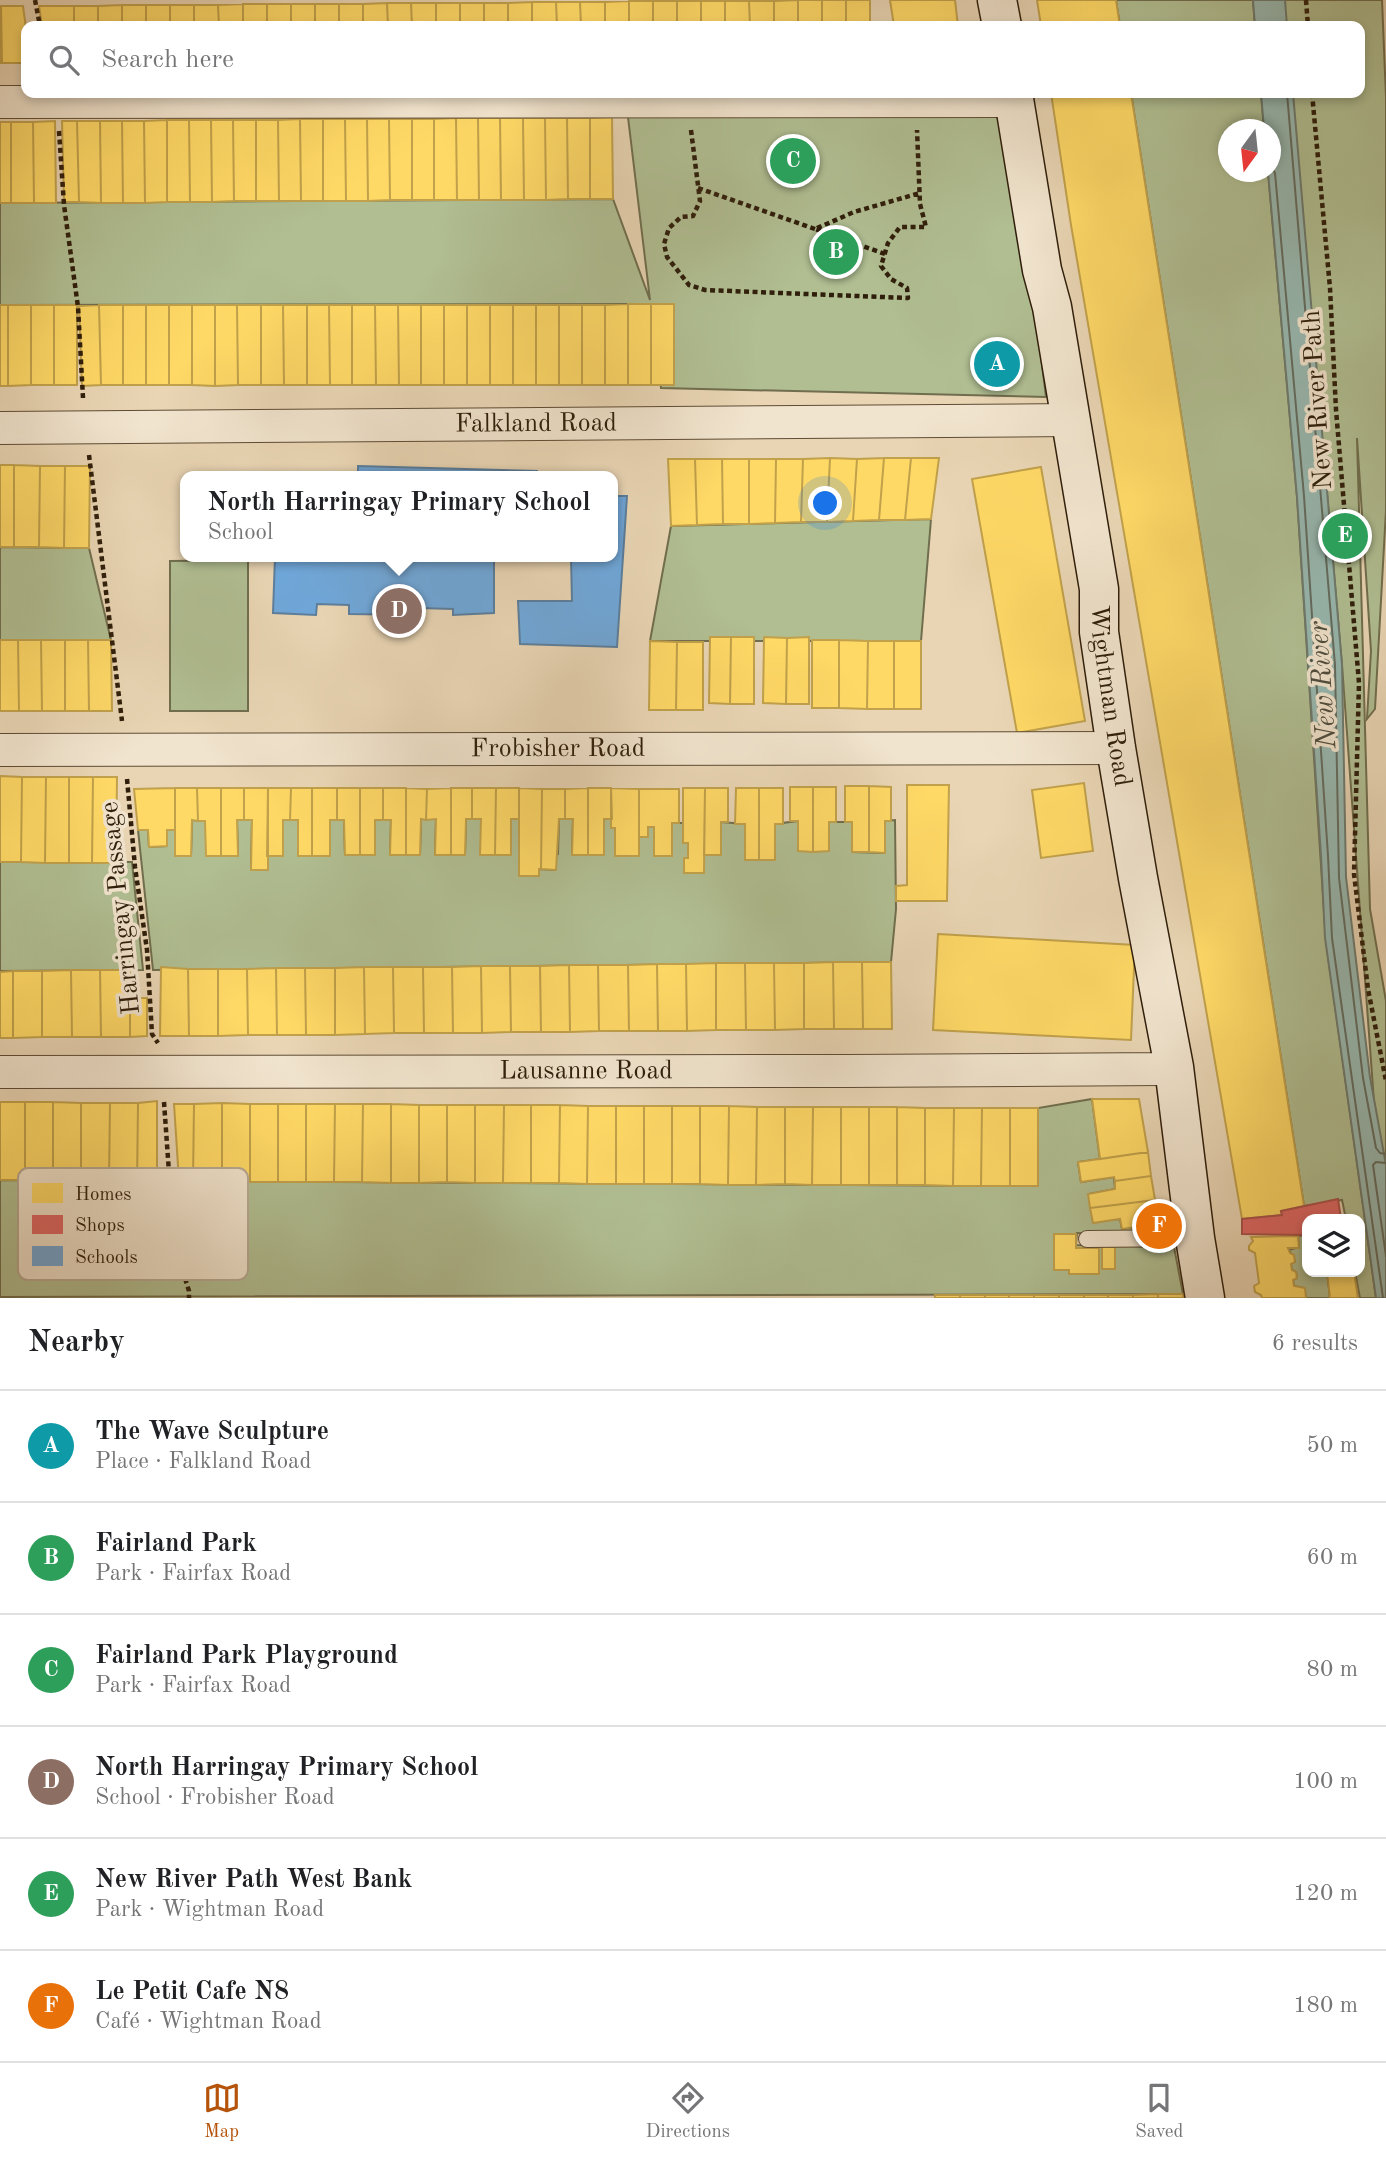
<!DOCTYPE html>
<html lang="en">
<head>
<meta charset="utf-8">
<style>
	body { margin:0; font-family:"Old Standard TT",serif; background:#f6f6f6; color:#202124 }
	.controls { position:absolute; right:21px; bottom:21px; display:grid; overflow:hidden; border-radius:14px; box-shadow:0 4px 10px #0003 }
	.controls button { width:63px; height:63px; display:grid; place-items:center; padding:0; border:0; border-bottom:2px solid #e0e0e0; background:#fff; color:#202124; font:35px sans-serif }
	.compass { position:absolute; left:1218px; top:119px; width:63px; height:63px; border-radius:50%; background:#fff; box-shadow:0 4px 10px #0003; rotate:195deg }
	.you { position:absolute; left:826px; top:504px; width:24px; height:24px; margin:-18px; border:5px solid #fff; border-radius:50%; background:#1a73e8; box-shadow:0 0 0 10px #1a73e833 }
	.badge { display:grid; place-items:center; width:46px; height:46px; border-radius:50%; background:#b45309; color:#fff; font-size:23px; font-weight:700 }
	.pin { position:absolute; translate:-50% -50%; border:4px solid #fff; box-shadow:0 2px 7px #0006 }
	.popup { position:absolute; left:180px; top:471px; width:438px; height:91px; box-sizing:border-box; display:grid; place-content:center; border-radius:14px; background:#fff; filter:drop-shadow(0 2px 5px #0005); font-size:23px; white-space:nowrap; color:#757577 }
	.popup b { font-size:26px; color:#202124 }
	.popup::after { content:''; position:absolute; left:50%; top:100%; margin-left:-14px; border:14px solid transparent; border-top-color:#fff }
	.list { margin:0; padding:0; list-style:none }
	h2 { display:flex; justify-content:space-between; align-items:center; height:91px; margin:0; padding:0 28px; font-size:30px }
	h2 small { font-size:23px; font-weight:400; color:#757577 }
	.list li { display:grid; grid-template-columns:46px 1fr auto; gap:21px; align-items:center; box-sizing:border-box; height:112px; padding:0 28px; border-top:2px solid #e0e0e0 }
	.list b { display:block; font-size:26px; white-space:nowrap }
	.list p { margin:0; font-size:23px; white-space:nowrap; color:#757577 }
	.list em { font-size:23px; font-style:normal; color:#757577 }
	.icon { flex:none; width:38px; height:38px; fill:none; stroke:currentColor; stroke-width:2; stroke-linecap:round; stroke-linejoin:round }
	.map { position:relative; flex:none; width:1386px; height:1298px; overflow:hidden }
	.search { position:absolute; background:#fff; box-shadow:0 4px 10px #0003; left:21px; right:21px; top:21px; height:77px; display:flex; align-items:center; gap:18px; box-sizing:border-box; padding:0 24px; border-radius:14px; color:#757577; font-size:26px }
	.sheet { height:763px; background:#fff }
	nav { display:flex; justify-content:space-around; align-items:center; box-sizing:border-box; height:98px; border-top:2px solid #e0e0e0; background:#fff; font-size:19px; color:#757577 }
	nav a { display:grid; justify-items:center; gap:4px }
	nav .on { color:#b45309 }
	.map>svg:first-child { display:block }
	.green { fill:#b0be92; stroke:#706e4e; stroke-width:2 }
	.water { fill:#97b8b0; stroke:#6d7a6e; stroke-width:2 }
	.homes { fill:#ffd966; stroke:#c1a14b; stroke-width:2 }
	.shops { fill:#e06666; stroke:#ab504b; stroke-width:2 }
	.schools { fill:#6fa8dc; stroke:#5c7f9d; stroke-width:2 }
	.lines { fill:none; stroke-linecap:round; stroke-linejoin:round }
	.shore { stroke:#636b5e; stroke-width:2 }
	.lane-casing { stroke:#5e4c35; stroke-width:18 }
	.street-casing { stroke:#5e4c35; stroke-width:34 }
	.secondary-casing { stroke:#2f1e0b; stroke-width:41 }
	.path { stroke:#2f1e0b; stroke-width:4.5; stroke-dasharray:5 3.5; stroke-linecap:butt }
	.lane { stroke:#f1e4ce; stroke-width:16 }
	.street { stroke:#f1e4ce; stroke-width:32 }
	.secondary { stroke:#f1e4ce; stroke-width:38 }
	.labels { text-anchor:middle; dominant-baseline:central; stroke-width:7; stroke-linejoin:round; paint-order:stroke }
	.street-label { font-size:26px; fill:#2f1e0b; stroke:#f1e4ce }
	.water-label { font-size:28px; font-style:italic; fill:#4e4c3d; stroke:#f1e4ce }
	.key { fill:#f1e4ce; stroke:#b7a994; stroke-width:2 }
	.key-label { font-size:19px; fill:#2f1e0b }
</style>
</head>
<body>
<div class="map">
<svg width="1386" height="1298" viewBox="0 0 1386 1298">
	<rect width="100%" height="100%" fill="#e9d5b4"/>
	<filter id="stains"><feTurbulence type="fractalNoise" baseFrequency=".00286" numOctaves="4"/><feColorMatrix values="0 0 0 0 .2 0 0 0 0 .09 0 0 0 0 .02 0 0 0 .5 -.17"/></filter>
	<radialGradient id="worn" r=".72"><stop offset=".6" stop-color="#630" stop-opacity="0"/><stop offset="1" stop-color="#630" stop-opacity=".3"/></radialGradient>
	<path class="green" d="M1116 0H1253L1255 26H1120Z
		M1284 0H1382L1386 97V510L1375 709 1367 719 1371 651 1357 438 1370 909 1386 1001V1170L1374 1102 1342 665 1292 93H1360V26H1286Z
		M1131 93H1261L1264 129 1228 130V172H1268L1297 497 1326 942 1376 1298H1360L1355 1272H1360V1219H1346L1342 1200 1304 1206Z
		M1010 108 1046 397 661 388 650 304 0 305V203L613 199 650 300 628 117Z
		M931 519 921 641H650L671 526Z
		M0 547 89 548 111 640H0Z
		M248 560V711H170V561Z
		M421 819H436L435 855H465L466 819H481V855H510L511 819H519V875H539V869L555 870 556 855 558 854 559 819H573L572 854H603L604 819H612L615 828V856H639V837L648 836V827H654V856H672V823H683V843H688V858H684V873H704V855H721V822L745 824V860H775V824L798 821 799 851H828L829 822H852V852L884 853 885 821 895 820 896 909 891 962 153 970 138 830H148L149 847 167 846V830H175V856H191L192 820 205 821 238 855 237 820H252L251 870H267V856L283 855V820H298L299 856H330V820H344L345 855H375V820H391L390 855H420Z
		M0 861 132 862 143 970 0 971Z
		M1092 1099 1100 1159 1078 1162 1081 1182 1114 1177 1115 1189 1089 1194 1093 1222 1120 1219 1122 1229 1133 1227 1134 1235 1077 1233 1076 1245 1174 1247 1183 1294 0 1297V1180L1037 1186 1038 1108Z
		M1307 1235V1272H1327L1330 1298H1306L1304 1288 1294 1286 1293 1280 1297 1278 1296 1272 1292 1270 1291 1264 1295 1261 1289 1250 1299 1247 1298 1236Z"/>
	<path class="water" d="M1253 0H1285L1287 26H1255Z
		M1261 93H1293L1342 665 1346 877 1370 1077 1386 1165V1298H1376L1325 938 1321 856 1297 497 1268 172H1270V130L1264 129Z"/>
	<path class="homes" d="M798 0V26H774V1Z
		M798 0H822V26H798Z
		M822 0H846V26H822Z
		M846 0H870V26H846Z
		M890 0H955L958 26H894Z
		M1037 0H1116L1120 26H1041Z
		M629 1V26H605V2Z
		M629 1H653V26H629Z
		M653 1H677V26H653Z
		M677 1H701V26H677Z
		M701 1H725V26H701Z
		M725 1H749L750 26H725Z
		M749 1H774V26H750Z
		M532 2V26H508V3Z
		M532 2H556L557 26H532Z
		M556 2H580L581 26H557Z
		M580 2H605V26H581Z
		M387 3 388 26H363V4Z
		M387 3H411L412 26H388Z
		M411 3H436V26H412Z
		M436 3H460V26H436Z
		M460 3H484V26H460Z
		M484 3H508V26H484Z
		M243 4V26H219L218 5Z
		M243 4H267V26H243Z
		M267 4H291V26H267Z
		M291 4H315V26H291Z
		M315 4H339V26H315Z
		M339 4H363V26H339Z
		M122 5V26H98V6Z
		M122 5H146V26H122Z
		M146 5H170V26H146Z
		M170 5H194V26H170Z
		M194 5H218L219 26H194Z
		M0 6H1L2 63H0Z
		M1 6H23L26 28V63H2Z
		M39 6H74V26H42Z
		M74 6H98V26H74Z
		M1051 93H1131L1304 1206 1281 1211 1282 1215 1242 1219 1071 225Z
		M612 117 613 199H590V118Z
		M456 118 457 200H434V119Z
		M456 118H478L479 200H457Z
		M478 118H500L501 200H479Z
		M500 118H523L524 200H501Z
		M523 118H545L546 200H524Z
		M545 118H567L568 199 546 200Z
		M567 118H590V199H568Z
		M300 119 301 201H279L278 120Z
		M300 119H323V201H301Z
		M323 119H345L346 201H323Z
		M345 119H367L368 201H346Z
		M367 119H389L390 200 368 201Z
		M389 119H412V200H390Z
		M412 119H434V200H412Z
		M167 120V202L145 203 144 121Z
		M167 120H189L190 202H167Z
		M189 120H211L212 202H190Z
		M211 120H233L234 201 212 202Z
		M233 120H256V201H234Z
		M256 120H278L279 201H256Z
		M55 121 56 203H34L33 122Z
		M62 121H77L79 202H64Z
		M77 121H100L101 203 79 202Z
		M100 121H122L123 203H101Z
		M122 121H144L145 203H123Z
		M0 122H11V203H0Z
		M11 122H33L34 203H11Z
		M628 304H651V385H628Z
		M628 304V385H605V305Z
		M651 304H674V385H651Z
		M0 305H8V386H0Z
		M8 305H31V385L8 386Z
		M31 305H54V385H31Z
		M54 305H77V385H54Z
		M99 305H123V385H101Z
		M99 305 101 385 82 386 79 306Z
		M123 305H146V385H123Z
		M146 305H169V385H146Z
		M169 305H192V385H169Z
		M192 305H215V386L192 385Z
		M215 305H237L238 385 215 386Z
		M237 305H261V385H238Z
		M261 305H283L284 385H261Z
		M283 305H307V385H284Z
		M307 305H329L330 385H307Z
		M329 305H352V385H330Z
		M352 305H375L376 385H352Z
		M375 305H398L399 385H376Z
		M398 305H421V385H399Z
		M421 305H444V385H421Z
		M444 305H467V385H444Z
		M467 305H490V385H467Z
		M490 305H513V385H490Z
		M513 305H536V385H513Z
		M536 305H559V385H536Z
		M559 305H582V385H559Z
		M582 305H605V385H582Z
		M830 458 827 522H801L803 459Z
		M830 458 857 459 853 521 827 522Z
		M884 458 879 520 853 521 857 459Z
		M884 458H911L905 520H879Z
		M911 458H939L931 519 905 520Z
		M668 459H695L697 525 671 526Z
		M695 459H722L723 524 697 525Z
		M722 459H749V524H723Z
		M749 459H776L775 523 749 524Z
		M776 459H803L801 522 775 523Z
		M0 465H14V547H0Z
		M14 465 40 466 39 547H14Z
		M40 466H65L64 548 39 547Z
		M65 466H90L89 548H64Z
		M1041 467 1085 721 1017 733 972 479Z
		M710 637H731L730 704 709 703Z
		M731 637H754V704H730Z
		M764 637 787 638 786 704 763 703Z
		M809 637V704H786L787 638Z
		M0 640H18L19 711H0Z
		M18 640H41L42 711H19Z
		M41 640H65V711H42Z
		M65 640H88L89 711H65Z
		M88 640H111L112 711H89Z
		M812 640H839V708H812Z
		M839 640 868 641 867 709 839 708Z
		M650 641 677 642 676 710H649Z
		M868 641H894V709H867Z
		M894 641H921V709H894Z
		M677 642H703V710H676Z
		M0 776 22 777 21 862H0Z
		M22 777H46L45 863 21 862Z
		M46 777H69V863H45Z
		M69 777H93L92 863H69Z
		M93 777H117L116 863H92Z
		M1084 783 1093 851 1041 858 1032 790Z
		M907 785H949L947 901H896V886L907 885Z
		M845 786H869V852H852V822H845Z
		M869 786 891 787V821H885V853L869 852Z
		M790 787H813V852L798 851V821H790Z
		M813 787H836V822H829V851L813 852Z
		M175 788H197L198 821 192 820 191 856H175Z
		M175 788V830H167V846L149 847 148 830H138L134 789Z
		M197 788H221V856H206L205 821H198Z
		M221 788H244V820H237L238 856H221Z
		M244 788H268V870H251L252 820H244Z
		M268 788H291L290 820H283V856H267Z
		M291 788H312V856H298V820H290Z
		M312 788H337V820H330V856H312Z
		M337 788H360V855H345L344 820H337Z
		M360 788H383V820H375V855H360Z
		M383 788H406V855H390L391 820H383Z
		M406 788 427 789 426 820 421 819 420 855H406Z
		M451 788H472V819H466L465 855H451Z
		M451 788V855H435L436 819 426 820 427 789Z
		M472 788H496L495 855H480L481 819H472Z
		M496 788H519V819H511V855H495Z
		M519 788 542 789 541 869H539V876H519Z
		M588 788H611L612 819H604V855H588Z
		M588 788V855H572L573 819H565V789Z
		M611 788 639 789V856H615V828H611Z
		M683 788H705L704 873H684V858H688V843H683Z
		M705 788H728V822H721V855H704Z
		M736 788H759V860H745V824H735Z
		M759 788H783V824H775V860H759Z
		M542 789H565V819H559L556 870 541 869Z
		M639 789H679V823H672V856H654V827H648V837H639Z
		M938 934 1135 945 1131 1040 933 1030Z
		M833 962 834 1029H804V963Z
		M833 962H862L863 1029H834Z
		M862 962H891L892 1029H863Z
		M716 963V1030L687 1031 686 964Z
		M716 963H745L746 1030H716Z
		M745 963H774L775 1030H746Z
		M774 963H804V1029L775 1030Z
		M657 964 658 1031H629L628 965Z
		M657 964H686L687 1031H658Z
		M569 965 570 1032H541L540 966Z
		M569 965H598L599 1031 570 1032Z
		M598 965H628L629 1031H599Z
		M481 966 482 1033H453L452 967Z
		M481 966H510L511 1032 482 1033Z
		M510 966H540L541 1032H511Z
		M161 967 188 969 189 1036H160Z
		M364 967 365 1034 335 1035V968Z
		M364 967H393L394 1033 365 1034Z
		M393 967H423L424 1033H394Z
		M423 967H452L453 1033H424Z
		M276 968 277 1035H248L247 969Z
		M276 968H305L306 1035H277Z
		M305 968H335V1035H306Z
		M188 969H218V1036H189Z
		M218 969H247L248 1035 218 1036Z
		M71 970 72 1037H42V971Z
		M71 970H100L101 1037H72Z
		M100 970H130V1037H101Z
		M13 971V1038H0V972Z
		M13 971H42V1037L13 1038Z
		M130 998H147V1036L130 1037Z
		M1092 1099H1139L1148 1152 1100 1159Z
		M157 1101V1184L137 1185 138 1103Z
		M0 1102H25V1180H0Z
		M25 1102H53V1181L25 1180Z
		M53 1102 81 1103V1181H53Z
		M81 1103H110L109 1181H81Z
		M110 1103H138L137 1185 109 1181Z
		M222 1103 250 1104V1182H222Z
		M222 1103V1182L193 1181 194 1104Z
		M174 1104H194L193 1181H179Z
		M250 1104H278V1182H250Z
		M278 1104H306V1182H278Z
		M306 1104H335L334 1182H306Z
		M335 1104H363L362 1182H334Z
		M363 1104H391V1183L362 1182Z
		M391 1104 419 1105V1183H391Z
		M419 1105H447V1182L419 1183Z
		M447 1105H475V1183L447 1182Z
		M475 1105H504L503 1183H475Z
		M504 1105H531V1183H503Z
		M531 1105H560L559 1183H531Z
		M560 1105 588 1106 587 1184 559 1183Z
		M588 1106H616V1184H587Z
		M616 1106H644V1184H616Z
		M644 1106H672V1184H644Z
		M672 1106H700V1184H672Z
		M700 1106H729L728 1185 700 1184Z
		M729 1106 757 1107 756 1185H728Z
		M757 1107H785V1184L756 1185Z
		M785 1107H813L812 1185 785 1184Z
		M813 1107H841V1185H812Z
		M841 1107H869V1185H841Z
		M869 1107H897V1185H869Z
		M897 1107 925 1108V1185H897Z
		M925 1108H954L953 1186 925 1185Z
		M954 1108H982L981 1186H953Z
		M982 1108H1010V1186H981Z
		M1010 1108H1038V1186H1010Z
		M1148 1152 1151 1176 1115 1181 1114 1177 1081 1182 1078 1162Z
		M1151 1176 1155 1200 1090 1208 1088 1194 1115 1189V1181Z
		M1155 1200 1159 1224 1122 1229 1120 1219 1093 1223 1090 1208Z
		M1054 1234H1076V1248H1099V1274H1069V1270H1054Z
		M1298 1236 1299 1248H1288L1290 1253 1294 1255 1295 1262 1291 1264 1292 1270 1296 1272 1297 1278 1293 1280 1294 1286 1305 1288 1306 1298H1262L1261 1295 1255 1292 1254 1286 1259 1283 1255 1253 1249 1250V1246L1253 1241 1251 1237Z
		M1102 1246 1115 1247V1269H1102Z
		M1327 1272H1354L1358 1298H1330Z
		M1158 1294H1183V1298H1158Z
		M1158 1294V1298H1133V1295Z
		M935 1295H960V1298H935Z
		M960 1295H985V1298H960Z
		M985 1295H1009V1298H985Z
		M1009 1295H1034V1298H1009Z
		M1034 1295H1059V1298H1034Z
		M1059 1295H1084V1298H1059Z
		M1084 1295H1108V1298H1084Z
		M1108 1295H1133V1298H1108Z"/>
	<path class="shops" d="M1338 1199 1341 1219H1307V1235L1242 1234V1219L1282 1215 1281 1211Z
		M1167 1219 1168 1223 1171 1222 1172 1234 1134 1235 1133 1227 1159 1224 1158 1220Z"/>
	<path class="schools" d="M358 466 537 471V476H358Z
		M612 496H627L617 647 520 644 518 601H572L571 557H612Z
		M275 557H494V613L453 615V609L419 608V615L349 614V605L317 604 316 615 273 613Z"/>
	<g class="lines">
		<path class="shore" d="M1287 93 1335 665 1339 878 1363 1078 1376 1148 1380 1153 1386 1154
			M1270 165 1275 173 1304 496 1328 856 1332 938 1383 1298
			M1386 1163 1376 1162 1373 1165 1386 1256"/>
		<defs>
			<path id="lane" d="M1087 1239 1195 1238"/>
			<g id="street">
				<path d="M0 102 1015 101"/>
				<path id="s1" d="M0 428 1071 420"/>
				<path id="s2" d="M0 750 1116 748"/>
				<path id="s3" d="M0 1072 847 1071 1162 1069 1174 1067"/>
			</g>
			<g id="secondary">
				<path d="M997 0 1002 26"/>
				<path id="s4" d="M1013 93 1042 270 1052 307 1099 589V632L1116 748 1138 878 1174 1067 1195 1238 1205 1298"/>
			</g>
		</defs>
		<use href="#lane" class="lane-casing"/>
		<use href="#street" class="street-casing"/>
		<use href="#secondary" class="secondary-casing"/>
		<path class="path" d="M35 0 40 26
			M1306 0 1308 26
			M1312 93 1330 288 1336 410 1359 683 1354 874 1368 989 1386 1081
			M691 130 700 201 693 216 681 217 669 228 664 244 667 257 689 285 705 290 908 298 907 288 891 279 881 266 888 243 900 227H926L920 204 917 130
			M59 131 64 205 78 307 83 398
			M698 188 815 229
			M885 254 815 229 854 212 920 193
			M89 455 122 721
			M127 779 135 867 147 950 152 1034 158 1043
			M164 1102 174 1243 189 1291V1298"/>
		<use href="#lane" class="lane"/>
		<use href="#street" class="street"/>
		<use href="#secondary" class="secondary"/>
	</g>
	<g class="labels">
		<g class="street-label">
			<text transform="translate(1318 400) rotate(-94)">New River Path</text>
			<text stroke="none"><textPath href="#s1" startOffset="536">Falkland Road</textPath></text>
			<text stroke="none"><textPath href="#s4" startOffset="611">Wightman Road</textPath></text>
			<text stroke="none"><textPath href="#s2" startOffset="558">Frobisher Road</textPath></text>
			<text transform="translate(121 908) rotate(-96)">Harringay Passage</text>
			<text stroke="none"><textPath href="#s3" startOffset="586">Lausanne Road</textPath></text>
		</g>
		<g class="water-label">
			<text transform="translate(1324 685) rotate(-94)">New River</text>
		</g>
	</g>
	<rect x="18" y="1168" width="230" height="112" rx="10" class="key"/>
	<rect x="32" y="1183" width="31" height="20" fill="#ffd966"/>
	<rect x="32" y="1215" width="31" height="19" fill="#e06666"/>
	<rect x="32" y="1246" width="31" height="20" fill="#6fa8dc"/>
	<g class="key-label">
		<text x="75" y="1200">Homes</text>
		<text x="75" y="1231">Shops</text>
		<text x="75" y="1263">Schools</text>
	</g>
	<rect width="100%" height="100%" filter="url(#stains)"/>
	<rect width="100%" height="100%" fill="url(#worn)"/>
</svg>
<div class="controls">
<button><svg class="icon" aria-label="layers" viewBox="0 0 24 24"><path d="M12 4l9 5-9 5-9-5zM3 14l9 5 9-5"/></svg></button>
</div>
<svg class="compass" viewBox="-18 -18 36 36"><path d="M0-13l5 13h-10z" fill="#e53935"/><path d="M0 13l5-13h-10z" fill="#757577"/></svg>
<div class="you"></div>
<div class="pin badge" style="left:997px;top:364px;background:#0f9aa8">A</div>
<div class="pin badge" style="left:836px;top:252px;background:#2e9e5b">B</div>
<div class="pin badge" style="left:793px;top:161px;background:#2e9e5b">C</div>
<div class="pin badge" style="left:399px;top:611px;background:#8d6e63">D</div>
<div class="popup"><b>North Harringay Primary School</b>School</div>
<div class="pin badge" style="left:1345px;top:536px;background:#2e9e5b">E</div>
<div class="pin badge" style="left:1159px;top:1226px;background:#e8710a">F</div>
<div class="search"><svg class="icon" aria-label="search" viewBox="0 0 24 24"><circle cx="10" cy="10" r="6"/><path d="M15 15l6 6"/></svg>Search here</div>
</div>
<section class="sheet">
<h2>Nearby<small>6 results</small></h2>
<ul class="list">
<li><span class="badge" style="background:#0f9aa8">A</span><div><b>The Wave Sculpture</b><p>Place · Falkland Road</p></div><em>50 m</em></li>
<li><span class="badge" style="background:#2e9e5b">B</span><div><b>Fairland Park</b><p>Park · Fairfax Road</p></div><em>60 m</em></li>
<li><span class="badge" style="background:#2e9e5b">C</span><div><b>Fairland Park Playground</b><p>Park · Fairfax Road</p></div><em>80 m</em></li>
<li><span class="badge" style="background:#8d6e63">D</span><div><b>North Harringay Primary School</b><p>School · Frobisher Road</p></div><em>100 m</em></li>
<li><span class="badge" style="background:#2e9e5b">E</span><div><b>New River Path West Bank</b><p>Park · Wightman Road</p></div><em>120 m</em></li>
<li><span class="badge" style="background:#e8710a">F</span><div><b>Le Petit Cafe N8</b><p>Café · Wightman Road</p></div><em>180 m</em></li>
</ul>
</section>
<nav>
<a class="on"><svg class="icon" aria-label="map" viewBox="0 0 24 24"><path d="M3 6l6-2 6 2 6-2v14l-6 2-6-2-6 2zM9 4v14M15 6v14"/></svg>Map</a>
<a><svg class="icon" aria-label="directions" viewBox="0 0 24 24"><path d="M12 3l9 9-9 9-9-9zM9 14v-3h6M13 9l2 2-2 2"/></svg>Directions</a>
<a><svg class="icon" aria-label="saved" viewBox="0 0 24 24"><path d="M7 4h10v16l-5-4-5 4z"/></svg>Saved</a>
</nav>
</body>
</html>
